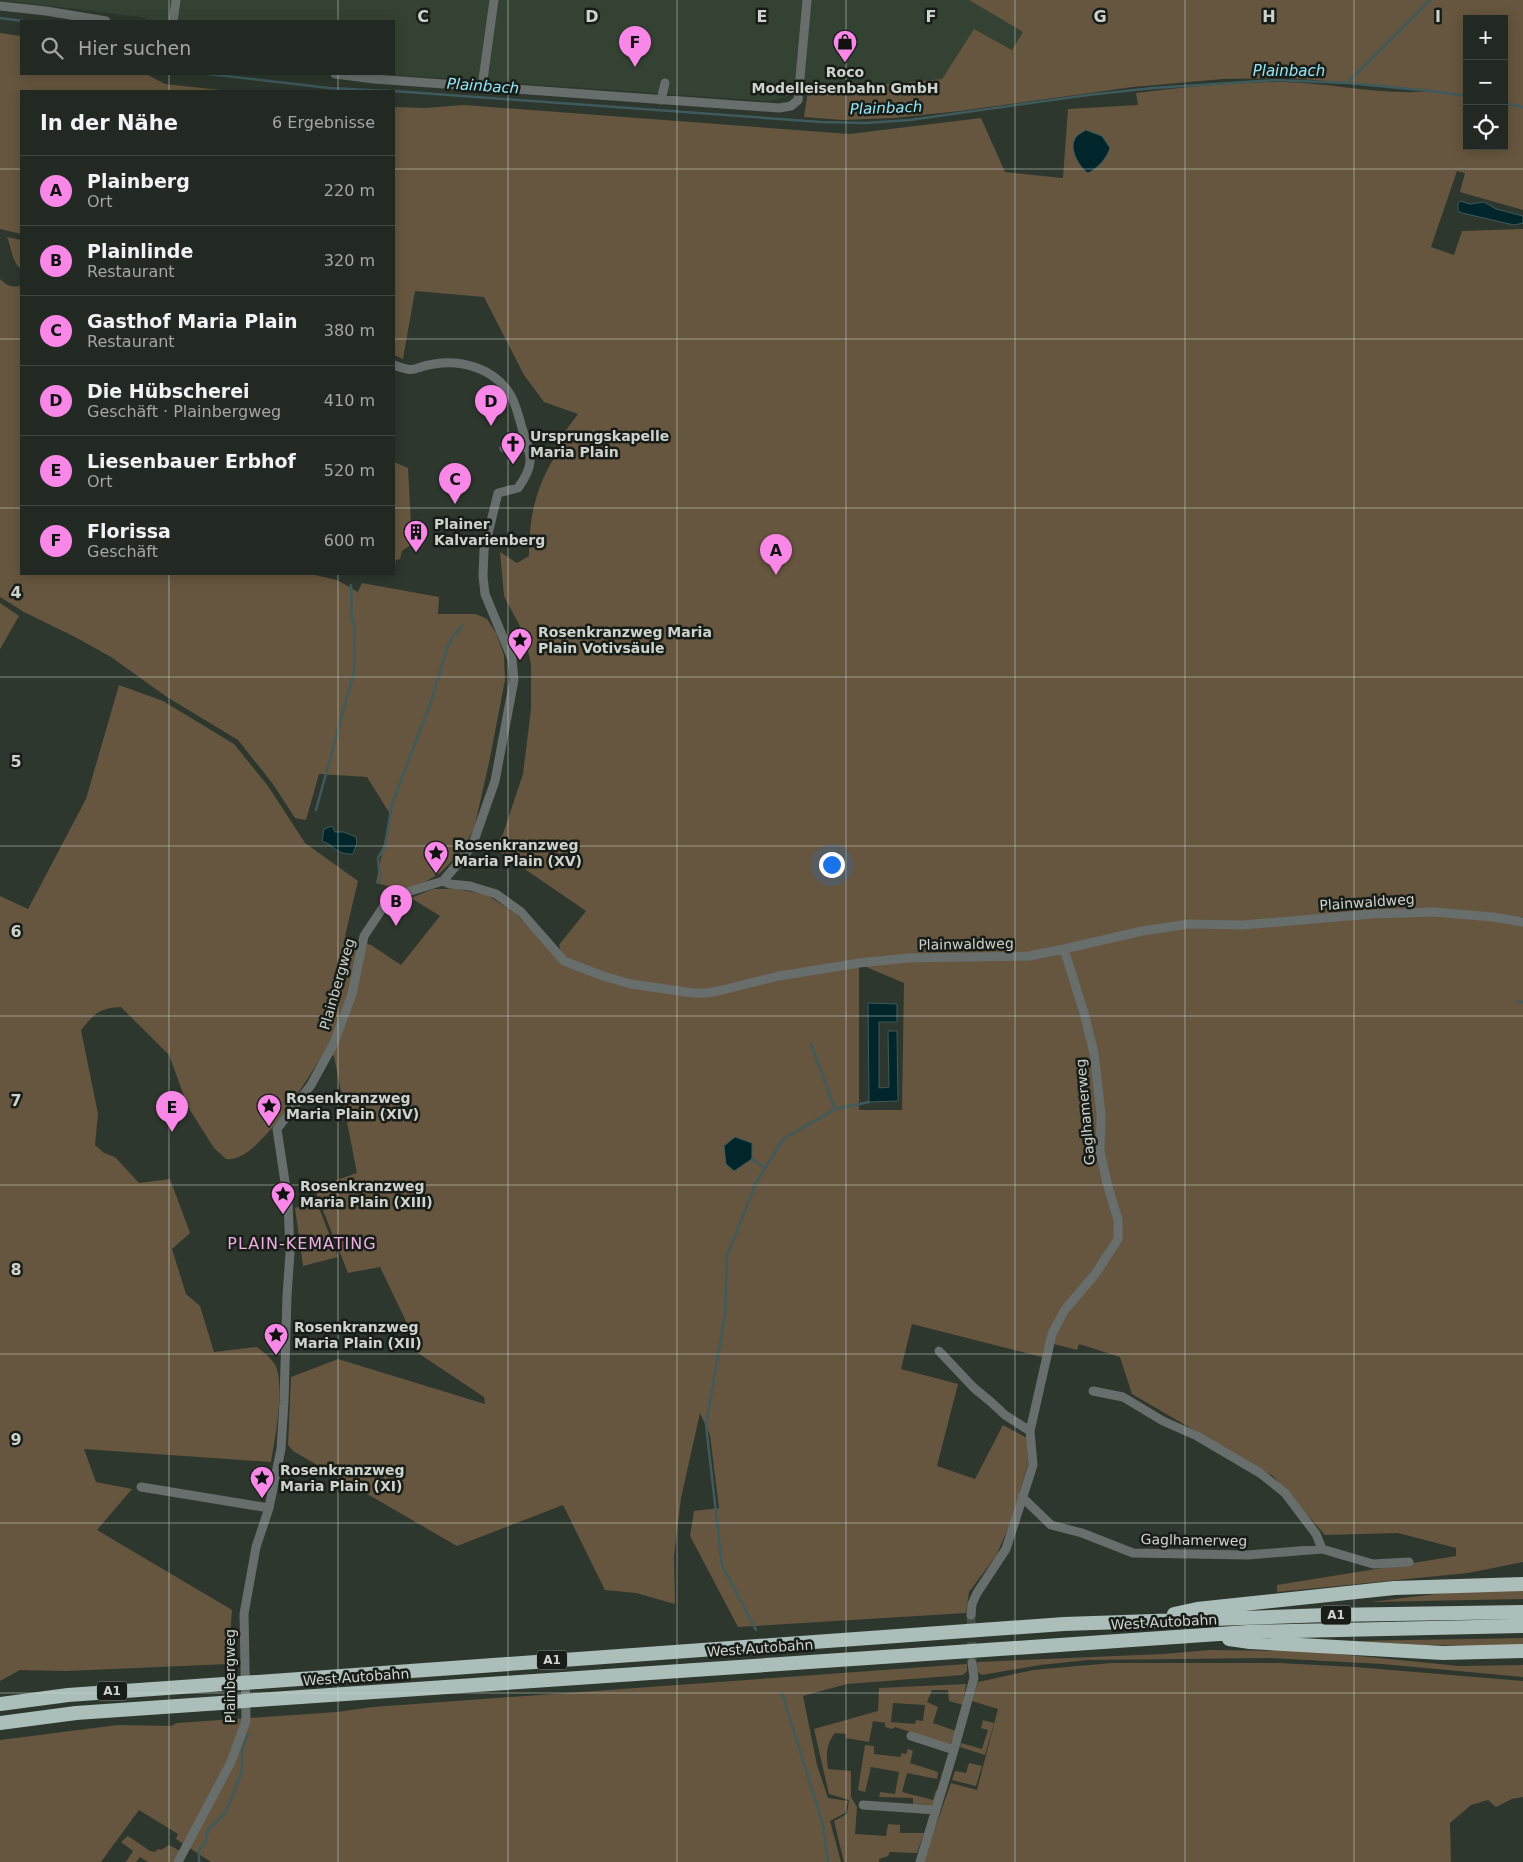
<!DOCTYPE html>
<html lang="de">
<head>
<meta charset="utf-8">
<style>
	body { margin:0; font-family:"DejaVu Sans",sans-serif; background:#2a312a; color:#f1f3f6 }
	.controls { position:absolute; right:15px; top:15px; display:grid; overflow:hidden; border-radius:0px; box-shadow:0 2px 12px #0003 }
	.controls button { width:45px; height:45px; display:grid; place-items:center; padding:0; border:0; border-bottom:1px solid #3f4540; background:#222922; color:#f1f3f6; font:25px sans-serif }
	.you { position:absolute; left:831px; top:864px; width:18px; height:18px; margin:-12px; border:4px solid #fff; border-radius:50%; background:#1a73e8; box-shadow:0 0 0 8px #1a73e833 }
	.badge { display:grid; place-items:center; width:32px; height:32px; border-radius:50%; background:#f987e8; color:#111; font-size:16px; font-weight:700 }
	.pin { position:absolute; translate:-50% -41px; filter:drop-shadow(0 1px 2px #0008) }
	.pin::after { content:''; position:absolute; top:26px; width:18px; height:15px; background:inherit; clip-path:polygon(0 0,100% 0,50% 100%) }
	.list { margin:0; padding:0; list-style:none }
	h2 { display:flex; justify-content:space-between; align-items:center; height:65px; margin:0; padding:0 20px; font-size:21px }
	h2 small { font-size:16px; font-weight:400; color:#a2a6a5 }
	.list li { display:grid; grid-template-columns:32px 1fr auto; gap:15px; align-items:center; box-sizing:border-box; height:70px; padding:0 20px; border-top:1px solid #3f4540 }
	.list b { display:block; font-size:19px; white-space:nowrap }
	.list p { margin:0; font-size:16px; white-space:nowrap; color:#a2a6a5 }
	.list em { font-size:16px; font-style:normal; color:#a2a6a5 }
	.icon { flex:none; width:28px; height:28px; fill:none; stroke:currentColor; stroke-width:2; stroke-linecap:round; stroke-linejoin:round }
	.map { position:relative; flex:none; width:1523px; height:1862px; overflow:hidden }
	.search { position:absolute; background:#222922; box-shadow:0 2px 12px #0003; left:20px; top:20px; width:375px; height:55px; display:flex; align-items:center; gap:12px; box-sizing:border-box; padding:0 18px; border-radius:0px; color:#a2a6a5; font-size:19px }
	.panel { position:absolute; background:#222922; box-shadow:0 2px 12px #0003; left:20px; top:90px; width:375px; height:485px; border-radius:0px }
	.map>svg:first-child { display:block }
	.built { fill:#344233 }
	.green { fill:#66563f; fill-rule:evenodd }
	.water { fill:#00252b; stroke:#3e5a5c }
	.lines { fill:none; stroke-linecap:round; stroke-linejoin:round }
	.stream { stroke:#3e5a5c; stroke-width:2.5 }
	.minor-tunnel { stroke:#454f45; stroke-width:9; stroke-dasharray:9 4.5; stroke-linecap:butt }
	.minor { stroke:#676e6c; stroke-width:9 }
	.highway { stroke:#acbeb9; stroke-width:14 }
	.highway-bridge { stroke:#acbeb9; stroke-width:14 }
	.grid { fill:none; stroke:#ced4cd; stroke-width:1; stroke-opacity:0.55 }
	.labels { text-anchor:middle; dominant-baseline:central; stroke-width:5; stroke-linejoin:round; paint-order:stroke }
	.shield { fill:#181d18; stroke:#979d97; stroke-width:1 }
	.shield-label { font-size:12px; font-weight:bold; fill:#ced4cd }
	.poi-label { font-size:14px; font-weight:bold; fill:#ced4cd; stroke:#181d18; text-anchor:start }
	.street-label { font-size:14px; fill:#ced4cd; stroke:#181d18 }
	.water-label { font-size:15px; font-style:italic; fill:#94e6f6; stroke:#181d18 }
	.quarter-label { font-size:16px; letter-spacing:1px; fill:#efafe3; stroke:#181d18 }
	.grid-label { font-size:16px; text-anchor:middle; font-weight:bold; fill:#ced4cd; stroke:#181d18; stroke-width:5; stroke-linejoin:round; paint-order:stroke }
</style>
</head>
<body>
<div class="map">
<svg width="1523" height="1862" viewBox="0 0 1523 1862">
	<rect width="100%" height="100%" fill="#2d372d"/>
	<path class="built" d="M0 0H969L1023 32 1012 50 974 29 942 79 808 91 769 101 384 74H394V21H149L143 17Z"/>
	<path class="green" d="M969 0H1523V210L1460 192 1465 173 1457 171 1431 247 1454 255 1462 231 1523 229V917L1494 919 1523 926V1562L1468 1573 1277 1592V1585L1456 1556V1548L1398 1533 1325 1535 1273 1476 1132 1394 1120 1357 1079 1344 1077 1350 1050 1343 1046 1358 912 1324 901 1369 958 1384 937 1466 975 1479 1003 1425 1027 1438 1028 1464 1010 1524 996 1556 969 1592 966 1613 738 1627 690 1536 694 1511 719 1508 710 1435 700 1413 681 1498 674 1556 675 1604 636 1593 605 1590 563 1505 457 1546 293 1451 288 1445 291 1377 338 1359 485 1404 484 1397 412 1349 405 1319 380 1267 348 1273 314 1188 357 1173 334 1056 325 1051C310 1075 257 1165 226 1159L214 1148 188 1107 169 1055 121 1007C98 1008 95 1014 81 1030L98 1114 95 1145 104 1153 115 1157 139 1183 170 1179 190 1233 172 1249 186 1294 200 1306 214 1352 257 1347C263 1352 270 1357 274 1363 286 1380 275 1441 271 1462L84 1449 96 1482 132 1489 97 1530 232 1610 228 1664 67 1671 20 1670 0 1681V896L28 909 86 799 119 685 163 701 234 744 268 786 305 843 358 881 345 936 371 945 401 965 440 916 411 898 433 889H457L487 895 515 913 541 940 563 960 559 945 586 911 494 848 503 834 523 774 531 709V664L524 634 504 596 500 552 517 563 529 556C529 518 535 490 554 458L552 449 578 414 544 402 524 375 484 297 415 291 403 359 394 355V107L425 108 464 105 849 134 981 118 1005 172 1063 178 1068 109 1138 105 1136 93C1185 87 1235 82 1284 82 1333 83 1384 96 1432 91L1368 84 1287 78 1223 79 1133 87 960 111 893 118 842 120 804 117 808 91 942 79 974 29 1012 50 1023 32ZM1467 19H1504V146H1467ZM859 964 904 983 902 1110H859ZM735 1137 752 1143 724 1146Z
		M0 33 21 36V74H146L165 84 229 91H21V234L0 229Z
		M7 237 21 240V269C11 261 12 248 7 237Z
		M0 279C6 285 13 289 21 285V574H310L337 580 358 592 362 583 439 597 438 614H476L487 619 496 633 504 655 505 680 490 758 474 829 460 853 440 873 425 882 403 890 376 883 390 814 367 777 319 774 306 820 295 818 273 784 238 740 167 697 111 657 75 637 24 612 0 597Z
		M394 462 408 468 412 544 402 551 400 559 396 560 394 567Z
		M0 603 19 616 0 649Z
		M316 1200 338 1257 303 1266 295 1208Z
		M1523 1590V1599L1371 1602 1444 1593Z
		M1523 1638V1646L1426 1645 1356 1641Z
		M1210 1650 1308 1651 1459 1666 1523 1665V1677L1382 1664 1269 1658 1088 1660 1040 1665 982 1675 976 1671 977 1662 1163 1654Z
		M1112 1663H1279L1355 1667 1523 1681V1797L1512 1799 1496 1807 1488 1800 1471 1805 1450 1823 1451 1862H923L951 1783 977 1790 998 1709 972 1701 978 1682 1033 1670Z
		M967 1664V1671L963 1675 847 1684 803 1696 817 1765 828 1798 848 1801 845 1813 830 1821 841 1862H211L176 1839 178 1834 139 1810 101 1862H0V1740L118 1725 171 1726 177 1723 337 1712 373 1707Z
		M966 1684 963 1705 949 1701 948 1690H932L927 1702 938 1707 933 1723 956 1731 950 1745 895 1727 892 1729 885 1727V1723H887L873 1721 869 1742 846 1738V1734L835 1733C826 1744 826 1755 828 1769L851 1771V1797L857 1807 855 1834 886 1836 888 1824 900 1825V1833H924L917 1853 890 1852 888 1856 879 1859V1862H844L834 1821 847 1814 849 1800 829 1794 814 1729 878 1711 879 1688ZM893 1703 925 1705 923 1721 916 1720 915 1724 891 1722Z
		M983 1720 994 1723 985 1755 960 1747 961 1743 982 1749 988 1730 981 1728Z
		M865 1745 874 1746V1754L900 1757 902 1753 906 1754 908 1749 913 1751 910 1763 938 1772 937 1779 907 1773 902 1792 933 1800 936 1790H939L933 1805 913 1804V1798L879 1797 880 1792 895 1794 899 1772 871 1767 865 1792 858 1790Z
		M969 1763 982 1766 976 1786 952 1780 955 1771 966 1773Z
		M128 1836 150 1851 155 1852 158 1849 161 1850 169 1845 180 1851 173 1862H148L140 1857 136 1862H126L133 1851 121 1842Z"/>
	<path class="water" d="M1086 130 1102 136 1110 148C1107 158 1098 168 1088 173 1080 168 1070 151 1074 141 1076 135 1081 133 1086 130Z
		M1460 201 1470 204 1484 202 1496 209 1523 216V223L1514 225 1462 213 1458 211V203Z
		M332 826 335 832H344L356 837 357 843 353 854C336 855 336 846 322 841L324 829Z
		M868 1003 897 1004V1022H879V1088L889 1087 888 1031H897L898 1101 869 1102Z
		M735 1137 752 1143V1159L734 1171 726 1164 724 1146Z"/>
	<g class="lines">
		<path class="stream" d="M0 18 23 21
			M208 74 329 88 391 91
			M1348 82 1430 0
			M394 91 821 122 865 123 910 120 1088 95 1153 88 1275 80 1348 83 1430 91 1467 96
			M1504 103 1523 107
			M316 810 354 672 355 626 352 621 351 585
			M379 883 381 875 379 870 378 858 385 846 392 804 429 707 448 646 452 638 462 626
			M1518 1002H1523
			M811 1044 835 1109
			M752 1159 765 1168
			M756 1630 722 1565 706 1425 725 1315 727 1256 756 1183 783 1139 835 1109 869 1102
			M782 1693 823 1825 828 1862
			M199 1862V1850L205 1843 208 1830 226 1812 242 1771V1750L248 1734"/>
		<path class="minor-tunnel" d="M971 1615 972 1663"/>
		<path class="minor" d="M0 6 46 11 106 21
			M173 21 176 0
			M335 74 374 79 779 108 791 106 798 100 807 0
			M482 87 494 0
			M661 100 665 83
			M504 448 529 447
			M443 881 450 884 470 886 496 894 521 912 564 961 603 976 631 984 693 993H708L722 990 779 976 859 963 908 958 1029 956 1064 949 1142 931 1189 924 1243 925 1372 914 1434 912 1493 917 1523 922
			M939 1351 974 1388 991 1402 1005 1415 1030 1431
			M1093 1391 1123 1397 1163 1421 1197 1436 1260 1473 1285 1493 1316 1534 1322 1549
			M141 1487 269 1508
			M1022 1497 1051 1525 1082 1533 1133 1553 1248 1555 1322 1549 1373 1564 1409 1562
			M971 1615 972 1604 977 1593 1006 1549 1033 1465 1030 1431 1052 1334 1064 1311 1096 1273 1118 1239V1220L1107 1183 1100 1151 1101 1114 1094 1053 1084 1013 1064 949
			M911 1736 954 1750
			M863 1805 936 1810
			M178 1862 231 1762 246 1721 244 1614 256 1547 269 1508 281 1449 284 1401 287 1296 290 1253 288 1202 277 1129 311 1085 334 1043 352 994 364 936 388 900 398 895 443 881 466 854 475 838 495 781 514 680 512 659 485 594 483 576 484 550 498 493 518 488C536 463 531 456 522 428 519 417 516 405 511 396 496 369 462 359 434 364 412 367 417 374 394 365
			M920 1862 954 1750 974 1678 972 1663"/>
		<path class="highway" d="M1174 1614 1197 1609 1394 1588 1523 1584
			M1229 1639 1250 1642 1443 1653 1523 1651
			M258 1682 1064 1624 1327 1615 1523 1612
			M257 1700 1248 1632 1523 1626
			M0 1704 68 1695 224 1684
			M0 1723 76 1713 221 1703"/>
		<path class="highway-bridge" d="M224 1684 258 1682
			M221 1703 257 1700"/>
	</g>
	<path class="grid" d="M169 0V21M338 0V21M508 0V1862M677 0V1862M846 0V1862M1015 0V1862M1185 0V1862M1354 0V1862M169 74V91M338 74V91M0 169H21M394 169H1523M0 339H21M394 339H1523M0 508H21M394 508H1523M169 574V1862M338 574V1862M0 677H1523M0 846H1523M0 1016H1523M0 1185H1523M0 1354H1523M0 1523H1523M0 1693H1523"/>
	<defs>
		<symbol id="shop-pin" viewBox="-11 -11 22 30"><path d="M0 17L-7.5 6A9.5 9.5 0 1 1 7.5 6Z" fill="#f987e8" stroke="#181d18"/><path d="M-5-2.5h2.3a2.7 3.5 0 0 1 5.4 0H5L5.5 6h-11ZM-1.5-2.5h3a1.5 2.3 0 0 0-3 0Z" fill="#111"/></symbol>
		<symbol id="church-pin" viewBox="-11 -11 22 30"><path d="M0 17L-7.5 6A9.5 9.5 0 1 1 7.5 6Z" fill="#f987e8" stroke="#181d18"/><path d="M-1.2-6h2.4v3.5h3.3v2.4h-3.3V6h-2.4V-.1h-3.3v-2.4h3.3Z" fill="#111"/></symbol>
		<symbol id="building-pin" viewBox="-11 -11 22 30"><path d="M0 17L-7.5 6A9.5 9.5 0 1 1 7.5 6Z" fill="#f987e8" stroke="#181d18"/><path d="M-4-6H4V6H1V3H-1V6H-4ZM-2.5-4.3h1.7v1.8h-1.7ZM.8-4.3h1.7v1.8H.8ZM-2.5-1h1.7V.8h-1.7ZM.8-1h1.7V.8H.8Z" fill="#111"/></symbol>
		<symbol id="sight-pin" viewBox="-11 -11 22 30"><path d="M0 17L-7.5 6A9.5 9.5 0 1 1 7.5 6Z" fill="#f987e8" stroke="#181d18"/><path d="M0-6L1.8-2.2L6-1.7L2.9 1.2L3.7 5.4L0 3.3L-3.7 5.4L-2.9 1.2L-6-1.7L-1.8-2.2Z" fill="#111"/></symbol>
	</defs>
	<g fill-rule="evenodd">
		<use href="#shop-pin" x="831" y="28" width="28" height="38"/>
		<use href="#church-pin" x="499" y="430" width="28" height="38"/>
		<use href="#building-pin" x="402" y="518" width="28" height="38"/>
		<use href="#sight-pin" x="506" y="626" width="28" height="38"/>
		<use href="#sight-pin" x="422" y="839" width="28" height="38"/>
		<use href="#sight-pin" x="255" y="1092" width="28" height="38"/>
		<use href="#sight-pin" x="269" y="1180" width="28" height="38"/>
		<use href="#sight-pin" x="262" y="1321" width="28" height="38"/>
		<use href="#sight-pin" x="248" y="1464" width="28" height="38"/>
	</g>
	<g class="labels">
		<g class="shield">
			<rect x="1321" y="1605.5" width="30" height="19" rx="4"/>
			<rect x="537" y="1650.5" width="30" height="19" rx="4"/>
			<rect x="97" y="1681.5" width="30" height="19" rx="4"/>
		</g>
		<g class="shield-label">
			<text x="1336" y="1615">A1</text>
			<text x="552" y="1660">A1</text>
			<text x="112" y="1691">A1</text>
		</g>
		<g class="poi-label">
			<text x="845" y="72" text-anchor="middle">Roco<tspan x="845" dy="16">Modelleisenbahn GmbH</tspan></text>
			<text x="530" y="436">Ursprungskapelle<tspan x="530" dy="16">Maria Plain</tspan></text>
			<text x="434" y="524">Plainer<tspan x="434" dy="16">Kalvarienberg</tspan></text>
			<text x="538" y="632">Rosenkranzweg Maria<tspan x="538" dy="16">Plain Votivsäule</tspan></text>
			<text x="454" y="845">Rosenkranzweg<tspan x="454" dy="16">Maria Plain (XV)</tspan></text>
			<text x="286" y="1098">Rosenkranzweg<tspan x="286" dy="16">Maria Plain (XIV)</tspan></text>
			<text x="300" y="1186">Rosenkranzweg<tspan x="300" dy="16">Maria Plain (XIII)</tspan></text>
			<text x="294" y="1327">Rosenkranzweg<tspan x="294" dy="16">Maria Plain (XII)</tspan></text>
			<text x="280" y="1470">Rosenkranzweg<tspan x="280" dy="16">Maria Plain (XI)</tspan></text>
		</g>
		<g class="street-label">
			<text transform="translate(1367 902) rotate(-4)">Plainwaldweg</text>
			<text transform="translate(966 944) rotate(-1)">Plainwaldweg</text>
			<text transform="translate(337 984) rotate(-74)">Plainbergweg</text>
			<text transform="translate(1085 1112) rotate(-95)">Gaglhamerweg</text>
			<text transform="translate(1194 1540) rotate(1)">Gaglhamerweg</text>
			<text transform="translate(1164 1622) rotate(-3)">West Autobahn</text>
			<text transform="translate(760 1648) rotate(-4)">West Autobahn</text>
			<text transform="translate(230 1676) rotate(-90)">Plainbergweg</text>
			<text transform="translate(356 1677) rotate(-4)">West Autobahn</text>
		</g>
		<g class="water-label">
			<text x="1289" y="71">Plainbach</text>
			<text transform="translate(483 86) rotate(4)">Plainbach</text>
			<text transform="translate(886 108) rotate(-2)">Plainbach</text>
		</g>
		<g class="quarter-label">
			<text x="302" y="1243">PLAIN-KEMATING</text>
		</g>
	</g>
	<g class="grid-label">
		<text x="423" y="22">C</text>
		<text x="592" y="22">D</text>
		<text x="762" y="22">E</text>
		<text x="931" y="22">F</text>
		<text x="1100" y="22">G</text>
		<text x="1269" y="22">H</text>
		<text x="1438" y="22">I</text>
		<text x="16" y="598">4</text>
		<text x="16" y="767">5</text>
		<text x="16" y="937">6</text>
		<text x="16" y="1106">7</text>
		<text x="16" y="1275">8</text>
		<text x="16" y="1445">9</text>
	</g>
</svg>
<div class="controls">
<button>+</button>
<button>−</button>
<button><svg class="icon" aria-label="locate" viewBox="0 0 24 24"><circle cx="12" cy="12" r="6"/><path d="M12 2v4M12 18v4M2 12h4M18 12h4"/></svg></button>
</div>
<div class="you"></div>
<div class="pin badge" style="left:776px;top:575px">A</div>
<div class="pin badge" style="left:396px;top:926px">B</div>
<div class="pin badge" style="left:455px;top:504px">C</div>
<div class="pin badge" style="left:491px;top:426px">D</div>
<div class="pin badge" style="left:172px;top:1132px">E</div>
<div class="pin badge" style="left:635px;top:67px">F</div>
<div class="search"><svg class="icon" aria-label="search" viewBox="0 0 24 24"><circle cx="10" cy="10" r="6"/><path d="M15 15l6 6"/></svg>Hier suchen</div>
<section class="panel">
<h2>In der Nähe<small>6 Ergebnisse</small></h2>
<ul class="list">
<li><span class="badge">A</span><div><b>Plainberg</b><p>Ort</p></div><em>220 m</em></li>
<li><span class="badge">B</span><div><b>Plainlinde</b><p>Restaurant</p></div><em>320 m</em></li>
<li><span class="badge">C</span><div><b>Gasthof Maria Plain</b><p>Restaurant</p></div><em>380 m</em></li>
<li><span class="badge">D</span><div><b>Die Hübscherei</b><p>Geschäft · Plainbergweg</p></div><em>410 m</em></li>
<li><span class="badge">E</span><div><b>Liesenbauer Erbhof</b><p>Ort</p></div><em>520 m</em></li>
<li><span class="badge">F</span><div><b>Florissa</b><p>Geschäft</p></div><em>600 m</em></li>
</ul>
</section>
</div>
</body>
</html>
